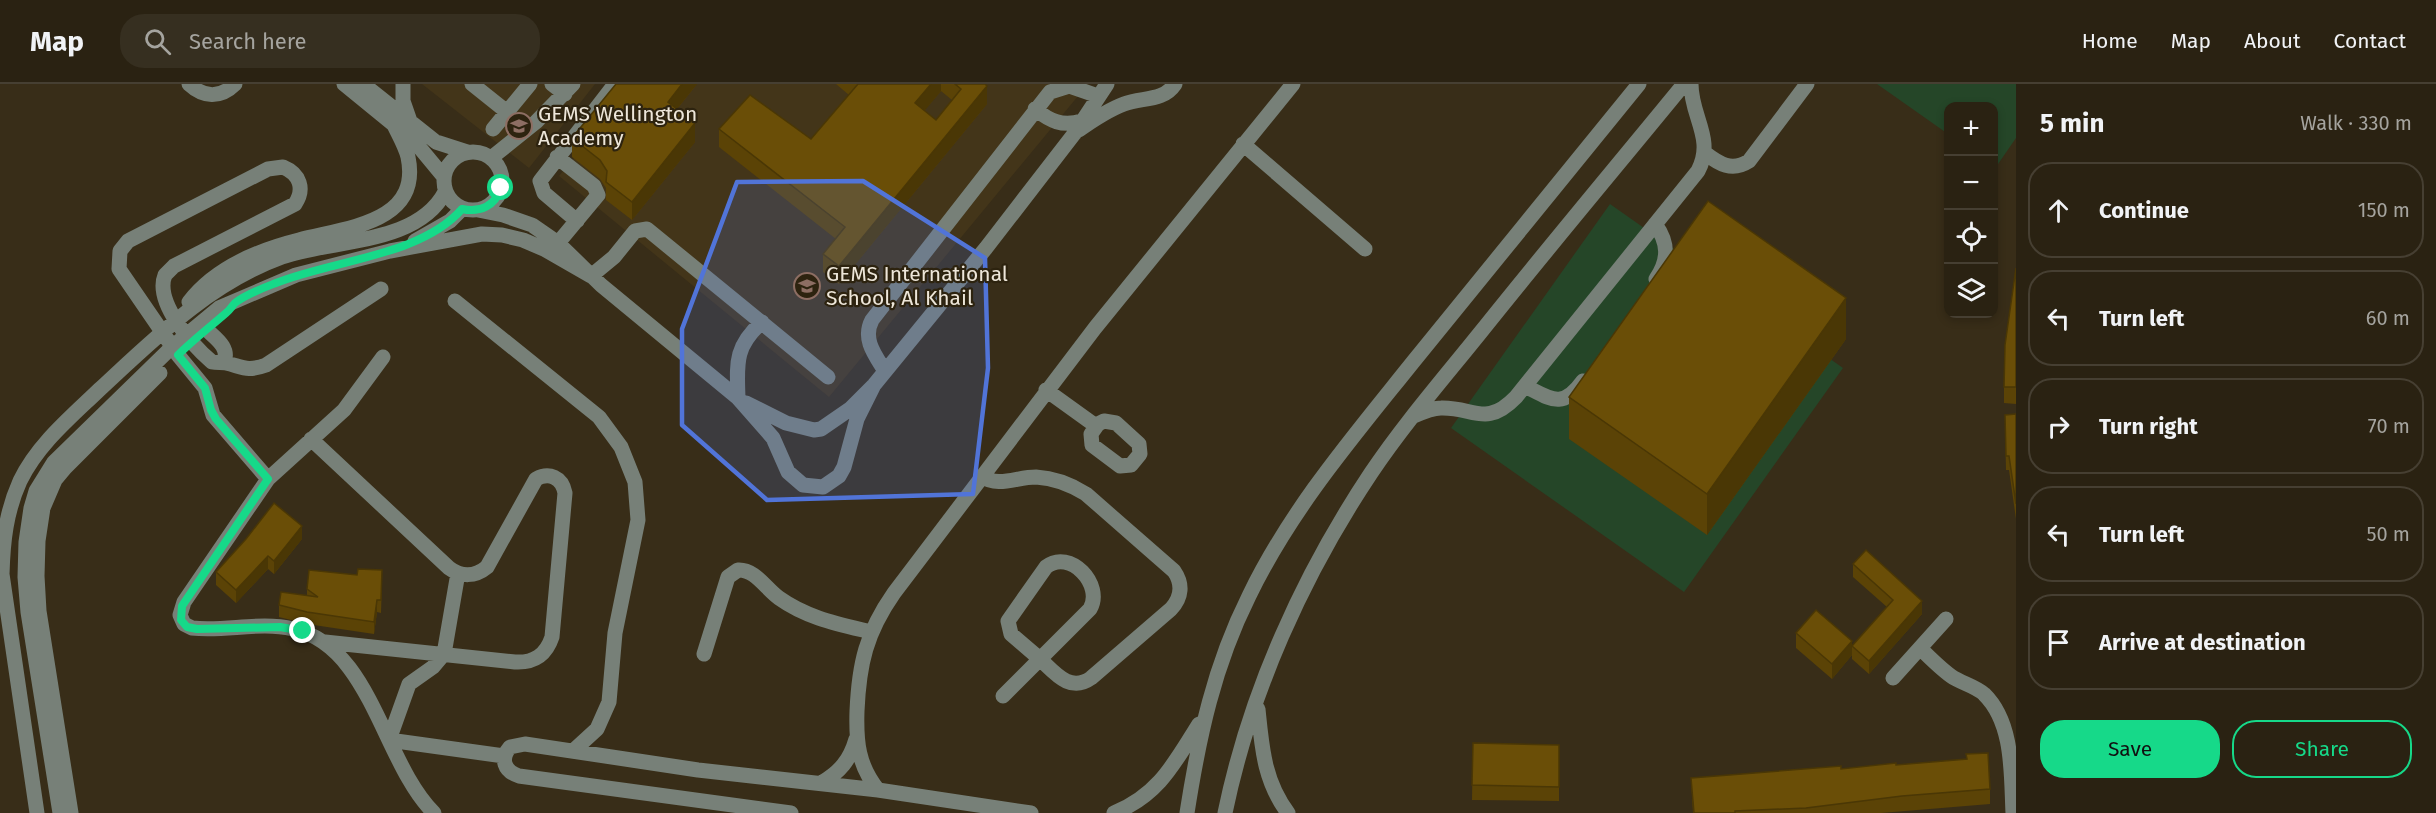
<!DOCTYPE html>
<html lang="en">
<head>
<meta charset="utf-8">
<style>
	body { margin:0; font-family:"Fira Sans",sans-serif; background:#362f20; color:#f1f3f6 }
	.controls { position:absolute; right:18px; top:18px; display:grid; overflow:hidden; border-radius:12px; box-shadow:0 3px 9px #0003 }
	.controls button { width:54px; height:54px; display:grid; place-items:center; padding:0; border:0; border-bottom:2px solid #463f32; background:#2a2212; color:#f1f3f6; font:30px sans-serif }
	.stop { position:absolute; width:18px; height:18px; margin:-14px; border:4px solid #16d989; border-radius:50%; background:#fff }
	.stop.end { background:#16d989; border-color:#fff; box-shadow:0 2px 6px #0008 }
	.list { margin:0; padding:0; list-style:none }
	h2 { display:flex; justify-content:space-between; align-items:center; height:78px; margin:0; padding:0 24px; font-size:26px }
	h2 small { font-size:20px; font-weight:400; color:#a5a49f }
	.list li { display:grid; grid-template-columns:39px 1fr auto; gap:18px; align-items:center; box-sizing:border-box; height:96px; margin:0 12px 12px; padding:0 12px; border:2px solid #463f32; border-radius:24px }
	.list b { display:block; font-size:22px; white-space:nowrap }
	.list em { font-size:20px; font-style:normal; color:#a5a49f }
	.actions { display:flex; gap:12px; padding:18px 24px }
	.actions a { flex:1; padding:14px 0; border:2px solid #16d989; border-radius:24px; text-align:center; font-size:21px; color:#16d989 }
	.actions .main { background:#16d989; color:#111 }
	.icon { flex:none; width:33px; height:33px; fill:none; stroke:currentColor; stroke-width:2; stroke-linecap:round; stroke-linejoin:round }
	.map { position:relative; flex:none; width:2016px; height:729px; overflow:hidden }
	header { display:flex; align-items:center; gap:36px; box-sizing:border-box; height:84px; padding:0 30px; background:#2a2212; border-bottom:2px solid #463f32 }
	header strong { font-size:28px }
	nav { display:flex; gap:33px; margin-inline-start:auto; font-size:21px }
	.search { width:420px; height:54px; background:#362f20; display:flex; align-items:center; gap:15px; box-sizing:border-box; padding:0 21px; border-radius:24px; color:#a5a49f; font-size:22px }
	main { display:flex }
	aside { flex:1; background:#2a2212 }
	.map>svg:first-child { display:block }
	.built { fill:#433519 }
	.green { fill:#254628 }
	.lines { fill:none; stroke-linecap:round; stroke-linejoin:round }
	.minor { stroke:#778078; stroke-width:15 }
	.wall { fill:#5b4306; fill-rule:evenodd }
	.shaded-wall { fill:#4a3705 }
	.building { fill:#6a4e07; stroke:#4a3705; stroke-width:1.5 }
	.route { stroke:#16d989; stroke-width:8 }
	.marked { fill:#5174d8; fill-opacity:0.2; stroke:#5174d8; stroke-width:4.5; stroke-linejoin:round }
	.labels { text-anchor:middle; dominant-baseline:central; stroke-width:4.5; stroke-linejoin:round; paint-order:stroke }
	.poi-label { font-size:21px; fill:#ede6d9; stroke:#2d230f; text-anchor:start }
</style>
</head>
<body>
<header>
<strong>Map</strong>
<div class="search"><svg class="icon" aria-label="search" viewBox="0 0 24 24"><circle cx="10" cy="10" r="6"/><path d="M15 15l6 6"/></svg>Search here</div>
<nav><a>Home</a><a>Map</a><a>About</a><a>Contact</a></nav>
</header>
<main>
<div class="map">
<svg width="2016" height="729" viewBox="0 0 2016 729">
	<rect width="100%" height="100%" fill="#382d18"/>
	<path class="built" d="M422 0H595L529 84Z
		M635 0H1088L829 313 559 92Z"/>
	<path class="green" d="M1877 0H2016V54L1996 83 1994 81V22H1948V50Z
		M1610 120 1843 284 1684 508 1451 344Z"/>
	<g class="lines">
		<path class="minor" d="M189 0C203 13 220 15 235 0
			M344 0 415 58 444 93
			M363 0 436 58 467 68
			M403 0V17L411 40
			M472 0 507 28
			M552 0 565 10
			M1035 25C1050 37 1062 43 1082 37
			M493 45 530 0
			M1079 46C1093 36 1108 26 1124 20 1142 13 1163 18 1175 0
			M1243 60 1365 165
			M444 97a29 29 0 1 1 58 0a29 29 0 1 1-58 0Z
			M1705 69C1719 80 1732 88 1749 77L1807 0
			M557 73 594 102 598 111 558 159
			M491 74 536 38 573 0
			M478 126 503 131 532 141 558 159 601 201 738 314 773 354 788 388 803 401 823 403 839 392 844 383 857 335 874 301
			M577 137 544 109 540 97 615 0
			M1655 140C1669 159 1669 176 1656 195
			M415 157 450 137 462 125
			M591 192 614 173 635 147 647 145 828 293
			M455 217 599 333 621 363 635 398 638 436 615 549 609 618 597 645 573 667
			M189 218C215 184 259 166 299 156 343 144 422 140 408 73 405 61 398 50 393 39
			M206 245C215 254 230 263 224 278
			M383 273 344 326 268 395 184 518 180 531 184 540 192 544C225 548 260 537 293 545 371 561 383 679 434 729
			M885 287C875 271 862 255 872 236L1050 8 1069 2 1098 12
			M1525 302C1551 315 1562 326 1583 297
			M1046 306 1096 342
			M738 314C737 280 734 263 762 238
			M746 319 786 339 814 346 821 345 850 325 874 301 986 164 1074 50 1107 0
			M1414 332C1423 328 1432 324 1441 324 1474 323 1486 344 1516 313L1698 87C1715 55 1691 33 1691 0
			M1104 337 1116 339 1139 360 1140 370 1131 381 1120 382 1092 361 1091 350 1098 340Z
			M311 355 449 484C461 493 475 493 487 483L536 395C549 388 562 393 565 409L552 553C546 571 534 579 515 578L325 558
			M981 392C999 404 1016 393 1036 393 1055 394 1070 400 1086 410L1174 487C1183 500 1182 513 1171 525L1091 594C1070 609 1055 589 1040 575L1090 525C1104 501 1070 464 1046 483L1008 537 1011 550 1040 575 1003 612
			M268 395 213 331 205 304 178 271 119 185 120 167 128 157 268 85 283 83C300 90 305 105 295 120L174 182 165 191C154 218 192 261 212 278 217 279 222 278 226 279 243 283 247 288 266 281L381 205
			M458 489 444 570 433 583 409 600 389 656 504 672
			M1920 564C1930 574 1940 584 1951 592 1961 599 1975 602 1984 610 2014 639 2011 691 2013 729
			M704 570 728 493 738 486C755 485 766 505 779 514 807 534 838 540 871 548
			M1893 594 1946 535
			M1258 625C1262 664 1264 697 1288 729
			M821 699C840 688 850 676 856 655
			M878 706C858 681 856 658 857 627 859 580 866 549 894 509L1095 244 1293 0
			M37 729 2 490C3 457 6 428 20 397 38 360 71 333 100 305 155 254 210 199 282 173 334 155 417 161 445 108
			M60 729 28 528 25 493 26 458 31 424 36 407 54 378 172 263 219 224 296 191 390 167 482 150 502 151 523 156 544 165 591 192
			M71 729 39 527 37 492 38 457 43 424 55 396 65 384 160 289
			M791 729 519 692C504 687 500 675 510 663L525 660 698 686 878 706 1031 729
			M1114 729C1159 711 1175 678 1199 640
			M1187 729C1199 652 1214 582 1249 512 1291 425 1353 353 1413 278 1488 185 1564 93 1639 0
			M1225 729C1250 608 1303 491 1371 389 1404 340 1443 295 1480 249 1547 165 1616 83 1684 0"/>
	</g>
	<path class="wall" d="M697 0 677 25 695 58 632 136 606 116V104L600 95 572 73V54Z
		M836 0H985L987 20 839 200 823 188V170L836 155 719 63V45L811 55 849 11ZM941 7 952 16 936 36 924 27Z
		M2016 184V320L2004 319V303Z
		M1846 255 1707 451 1569 355V313Z
		M2016 330V435L2009 386H2006L2005 345Z
		M302 455 274 490 268 485 236 519 216 501V488Z
		M1853 480 1922 530 1869 590 1852 575V571L1832 595 1796 564V549L1852 562 1887 523 1853 493Z
		M382 498 381 529 377 528 374 550 307 540 279 533V521L307 512V505Z
		M1473 659 1559 661V717L1472 716Z
		M1896 681 1990 705V720L1881 729H1693L1691 694Z"/>
	<path class="shaded-wall" d="M682 0H697L668 36V18Z
		M931 0H941V7L915 38V19Z
		M987 2V20L839 200V182Z
		M695 39V58L632 136V118Z
		M1846 214V255L1707 451V410Z
		M302 442V455L274 490V477Z
		M268 472V485L236 519V506Z
		M377 516V528L374 550V538Z
		M1922 517V530L1869 590V577Z
		M1852 557V571L1832 595V580Z"/>
	<path class="building" d="M616 0H682L668 18 695 39 632 118 606 98 607 87 600 76 572 54Z
		M858 0H931L915 19 936 36 961 5 955 0H985L987 2 839 182 823 170 845 143 719 45 750 11 811 55Z
		M1708 117 1846 214 1707 410 1569 313Z
		M2016 184V303H2004L2005 261Z
		M2016 330V420L2009 372H2006L2005 331Z
		M274 419 302 442 274 477 268 472 236 506 216 488 246 455Z
		M1866 466 1922 517 1869 577 1852 562 1893 516 1853 480Z
		M358 485 382 486 381 516H377L374 538 307 528 279 521 281 508 318 513 307 505 309 486 357 491Z
		M1816 526 1852 557 1832 580 1796 549Z
		M1473 659 1559 661V703L1472 701Z
		M1988 669 1990 705 1902 712 1806 724 1735 727V729H1694L1691 694 1841 682V685L1896 679V681L1967 675 1966 670Z"/>
	<g class="lines">
		<path class="route" d="M303 547 280 543 197 545 187 543 181 536 182 522 268 395 216 335 211 326 205 304 178 271C193 256 210 243 226 229 230 226 232 222 235 219 246 210 263 204 276 199 333 176 421 172 462 125 480 129 495 122 501 104"/>
	</g>
	<path class="marked" d="M863 97 985 174 988 284 973 410 767 416 682 341V245L737 98Z"/>
	<defs>
		<symbol id="school-ring" viewBox="-11 -11 22 22"><circle r="9.5" fill="#2d230f" stroke="#8d6e63" stroke-width="1.5"/><path d="M0-5L7-2L0 1L-7-2ZM-4 1L0 2.5L4 1V4Q0 6-4 4Z" fill="#8d6e63"/></symbol>
	</defs>
	<g fill-rule="evenodd">
		<use href="#school-ring" x="504" y="27" width="30" height="30"/>
		<use href="#school-ring" x="792" y="187" width="30" height="30"/>
	</g>
	<g class="labels">
		<g class="poi-label">
			<text x="538" y="30">GEMS Wellington<tspan x="538" dy="24">Academy</tspan></text>
			<text x="826" y="190">GEMS International<tspan x="826" dy="24">School, Al Khail</tspan></text>
		</g>
	</g>
</svg>
<div class="controls">
<button>+</button>
<button>−</button>
<button><svg class="icon" aria-label="locate" viewBox="0 0 24 24"><circle cx="12" cy="12" r="6"/><path d="M12 2v4M12 18v4M2 12h4M18 12h4"/></svg></button>
<button><svg class="icon" aria-label="layers" viewBox="0 0 24 24"><path d="M12 4l9 5-9 5-9-5zM3 14l9 5 9-5"/></svg></button>
</div>
<div class="stop" style="left:501px;top:104px"></div>
<div class="stop end" style="left:303px;top:547px"></div>
</div>
<aside>
<h2>5 min<small>Walk · 330 m</small></h2>
<ul class="list">
<li><svg class="icon" aria-label="ahead" viewBox="0 0 24 24"><path d="M12 20V5M6 11l6-6 6 6"/></svg><div><b>Continue</b></div><em>150 m</em></li>
<li><svg class="icon" aria-label="left" viewBox="0 0 24 24"><path d="M17 20v-9H6M10 6l-5 5 5 5"/></svg><div><b>Turn left</b></div><em>60 m</em></li>
<li><svg class="icon" aria-label="right" viewBox="0 0 24 24"><path d="M7 20v-9h11M14 6l5 5-5 5"/></svg><div><b>Turn right</b></div><em>70 m</em></li>
<li><svg class="icon" aria-label="left" viewBox="0 0 24 24"><path d="M17 20v-9H6M10 6l-5 5 5 5"/></svg><div><b>Turn left</b></div><em>50 m</em></li>
<li><svg class="icon" aria-label="arrive" viewBox="0 0 24 24"><path d="M6 21V4h12l-3 4 3 4H6"/></svg><div><b>Arrive at destination</b></div></li>
</ul>
<div class="actions"><a class="main">Save</a><a>Share</a></div>
</aside>
</main>
</body>
</html>
